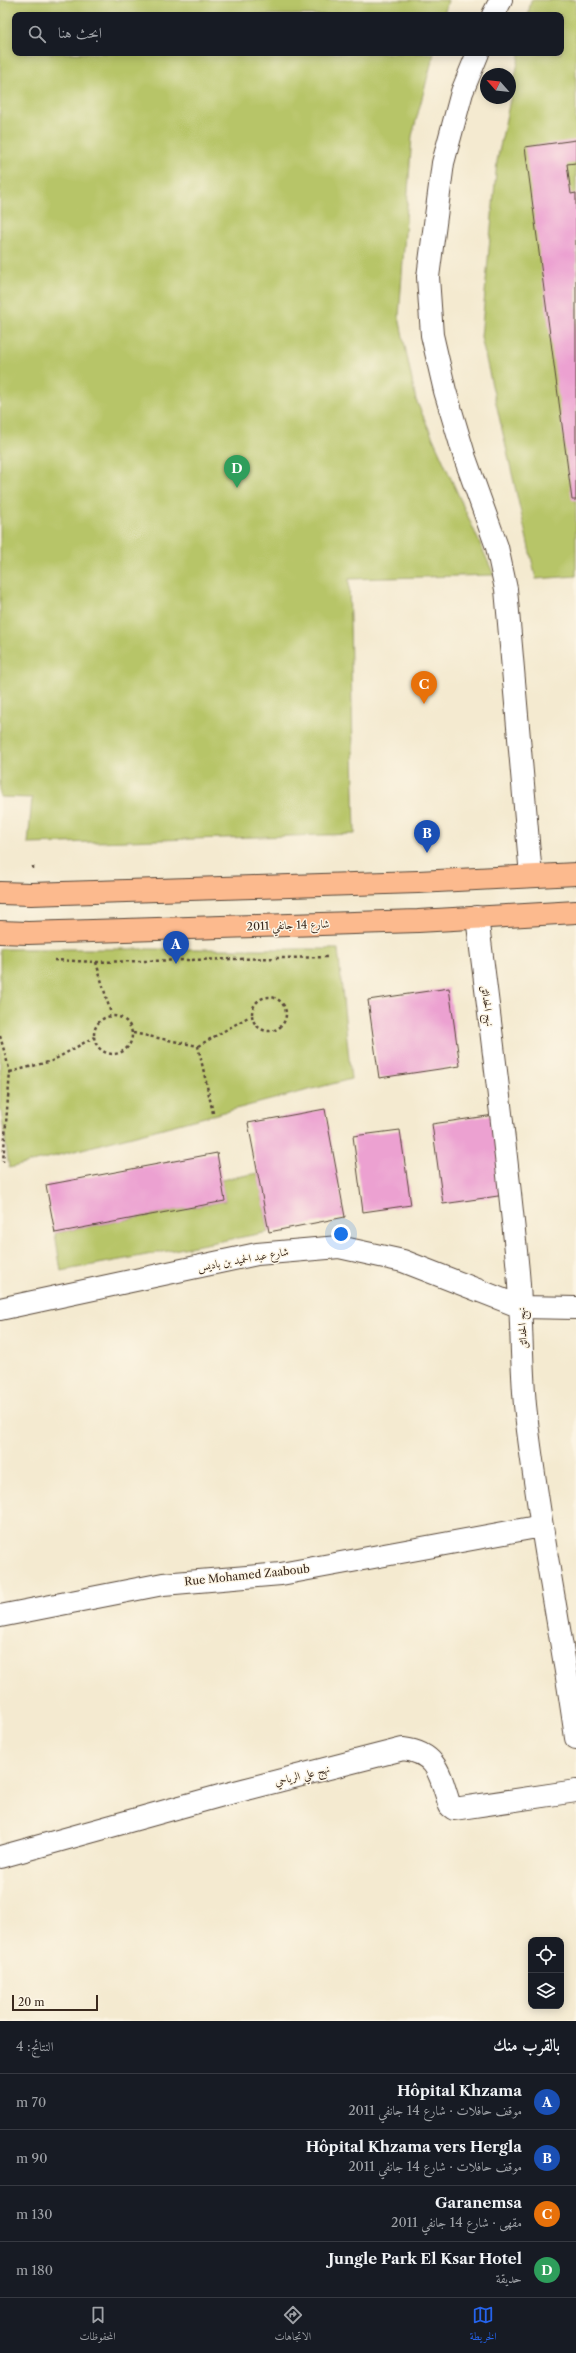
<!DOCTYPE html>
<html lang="ar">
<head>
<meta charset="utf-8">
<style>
	body { margin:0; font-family:"Libre Caslon Text",Amiri,serif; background:#242831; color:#f1f3f6; direction:rtl }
	.controls { position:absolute; right:12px; bottom:12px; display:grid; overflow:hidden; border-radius:8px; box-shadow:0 2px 10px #0003 }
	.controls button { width:36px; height:36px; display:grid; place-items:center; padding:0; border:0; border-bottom:1px solid #363941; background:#171b24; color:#f1f3f6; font:20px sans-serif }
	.compass { position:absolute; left:480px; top:68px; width:36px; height:36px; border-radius:50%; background:#171b24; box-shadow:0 2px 10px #0003; rotate:297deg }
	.scale { position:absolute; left:12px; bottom:10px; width:86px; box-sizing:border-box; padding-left:4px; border:2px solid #3b2a1e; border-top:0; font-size:11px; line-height:14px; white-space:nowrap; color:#3b2a1e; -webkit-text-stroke:3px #fcf5e5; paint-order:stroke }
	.you { position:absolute; left:341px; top:1234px; width:14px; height:14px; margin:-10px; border:3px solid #fff; border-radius:50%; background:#1a73e8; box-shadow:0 0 0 6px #1a73e833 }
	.badge { display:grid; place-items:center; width:26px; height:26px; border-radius:50%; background:#2563eb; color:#fff; font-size:13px; font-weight:700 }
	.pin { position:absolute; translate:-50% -33px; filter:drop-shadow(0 1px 2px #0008) }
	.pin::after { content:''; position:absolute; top:21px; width:14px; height:12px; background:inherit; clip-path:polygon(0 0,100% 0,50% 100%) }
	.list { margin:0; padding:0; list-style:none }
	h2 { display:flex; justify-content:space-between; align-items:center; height:52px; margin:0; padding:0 16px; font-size:17px }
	h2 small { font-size:13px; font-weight:400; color:#9ea1a6 }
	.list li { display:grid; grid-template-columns:26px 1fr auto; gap:12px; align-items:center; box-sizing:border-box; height:56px; padding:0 16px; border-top:1px solid #363941 }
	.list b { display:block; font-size:15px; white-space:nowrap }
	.list p { margin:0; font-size:13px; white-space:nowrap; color:#9ea1a6 }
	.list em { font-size:13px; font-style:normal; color:#9ea1a6 }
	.icon { flex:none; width:22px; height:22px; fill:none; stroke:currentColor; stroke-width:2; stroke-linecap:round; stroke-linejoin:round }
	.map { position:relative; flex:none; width:576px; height:2021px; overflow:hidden; direction:ltr }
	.search { position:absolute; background:#171b24; box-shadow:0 2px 10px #0003; left:12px; right:12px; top:12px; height:44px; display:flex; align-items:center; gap:10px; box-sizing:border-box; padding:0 14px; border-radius:8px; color:#9ea1a6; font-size:15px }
	.sheet { height:276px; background:#171b24 }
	nav { display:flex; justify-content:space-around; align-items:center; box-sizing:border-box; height:56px; border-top:1px solid #363941; background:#171b24; font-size:11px; color:#9ea1a6 }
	nav a { display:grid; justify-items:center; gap:2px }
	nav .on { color:#2563eb }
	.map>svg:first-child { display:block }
	.green { fill:#b7c567; stroke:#797842 }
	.building { fill:#eca1d1 }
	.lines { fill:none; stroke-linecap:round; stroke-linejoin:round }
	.minor-casing { stroke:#574739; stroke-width:24 }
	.primary-casing { stroke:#574739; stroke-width:24 }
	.path { stroke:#574739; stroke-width:2.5; stroke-dasharray:3 3; stroke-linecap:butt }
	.minor { stroke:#fff; stroke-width:22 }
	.primary { stroke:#fcba8e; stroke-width:22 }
	.labels { text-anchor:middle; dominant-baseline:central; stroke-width:3; stroke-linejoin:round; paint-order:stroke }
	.street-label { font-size:11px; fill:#3b2a1e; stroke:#fcf5e5 }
</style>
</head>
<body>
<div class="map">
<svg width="576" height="2021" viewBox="0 0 576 2021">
	<rect width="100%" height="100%" fill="#fcf5e5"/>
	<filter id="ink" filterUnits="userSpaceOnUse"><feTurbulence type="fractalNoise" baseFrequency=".025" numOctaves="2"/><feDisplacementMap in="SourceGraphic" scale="8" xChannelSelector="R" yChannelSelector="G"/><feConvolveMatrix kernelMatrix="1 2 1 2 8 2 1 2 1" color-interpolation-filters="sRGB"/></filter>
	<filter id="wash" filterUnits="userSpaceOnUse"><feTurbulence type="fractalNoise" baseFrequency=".012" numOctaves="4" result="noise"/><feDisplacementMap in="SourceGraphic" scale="16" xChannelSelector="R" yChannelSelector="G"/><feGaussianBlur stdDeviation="0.9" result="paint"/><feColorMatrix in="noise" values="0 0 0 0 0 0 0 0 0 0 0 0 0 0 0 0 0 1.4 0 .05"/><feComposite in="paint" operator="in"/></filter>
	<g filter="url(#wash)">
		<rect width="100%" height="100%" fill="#f4ead0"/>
		<path class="green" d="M0 0H448L444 15H15V53H434L412 136 399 317 416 400 494 575 349 579 355 834 28 844 32 798 0 797Z
			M531 0H576V576L536 579 481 337 497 161 520 53H561V15H528Z
			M0 949H338L351 1079 9 1168 0 1103Z
			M258 1173 269 1232 61 1271 55 1233 225 1201 221 1180Z"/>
		<g id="blocks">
			<path class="building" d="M576 140V163L567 164 571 194 576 193V500H572L525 147Z
				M449 988 460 1066 379 1078 368 1000Z
				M325 1109 345 1217 269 1232 248 1123Z
				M494 1115 505 1195 443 1204 432 1124Z
				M400 1130 411 1205 363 1212 353 1136Z
				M217 1153 225 1201 55 1233 46 1185Z"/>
		</g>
	</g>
	<g filter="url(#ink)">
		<use href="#blocks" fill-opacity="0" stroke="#574739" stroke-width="1"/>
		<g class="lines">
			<defs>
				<path id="minor" d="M493 15 501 0
					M478 53 462 92 443 163 428 277 432 335 445 391 465 458 497 547 506 589 531 876
					M477 917C492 1036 507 1154 518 1272 522 1316 521 1361 525 1405 537 1517 561 1627 576 1738
					M0 1309 257 1254 339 1247 403 1261 521 1307 576 1308
					M0 1616 163 1584 281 1574 542 1526
					M0 1857 223 1795 403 1749C439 1753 440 1777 450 1806L454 1809 576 1791"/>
				<path id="primary" d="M0 893 31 894 418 882 576 874
					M0 932 28 933 418 921 576 912"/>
			</defs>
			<use href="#minor" class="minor-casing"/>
			<use href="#primary" class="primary-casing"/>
			<path class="path" d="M33 869V864
				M54 960 96 962 327 957
				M96 962 111 1014
				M252 1014a17 17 0 1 1 34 0a17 17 0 1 1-34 0Z
				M94 1035a19 19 0 1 1 38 0a19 19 0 1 1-38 0Z
				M133 1033 198 1046 213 1113
				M0 1036 10 1072 3 1162
				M198 1046 250 1016
				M10 1072 52 1061 94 1037"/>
			<use href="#minor" class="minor"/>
			<use href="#primary" class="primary"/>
		</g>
	</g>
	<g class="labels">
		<g class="street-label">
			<text transform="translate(288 925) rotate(-2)">شارع 14 جانفي 2011</text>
			<text transform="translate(488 1006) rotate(83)">نهج الحدائق</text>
			<text transform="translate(243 1259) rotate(-10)">شارع عبد الحميد بن باديس</text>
			<text transform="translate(522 1328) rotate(-93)">نهج الحدائق</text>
			<text transform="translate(247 1575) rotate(-6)">Rue Mohamed Zaaboub</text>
			<text transform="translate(302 1775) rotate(-14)">نهج علي الرياحي</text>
		</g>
	</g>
</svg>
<div class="controls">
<button><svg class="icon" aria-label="locate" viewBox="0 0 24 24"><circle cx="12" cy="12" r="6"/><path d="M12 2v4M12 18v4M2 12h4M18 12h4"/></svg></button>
<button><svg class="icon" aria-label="layers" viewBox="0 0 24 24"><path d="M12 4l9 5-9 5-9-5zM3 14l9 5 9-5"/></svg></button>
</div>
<svg class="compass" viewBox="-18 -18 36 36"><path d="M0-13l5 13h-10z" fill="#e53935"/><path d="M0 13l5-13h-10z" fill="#9ea1a6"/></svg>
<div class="scale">20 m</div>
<div class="you"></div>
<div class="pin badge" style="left:176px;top:964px;background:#1a4fb4">A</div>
<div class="pin badge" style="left:427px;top:853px;background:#1a4fb4">B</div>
<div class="pin badge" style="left:424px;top:704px;background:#e8710a">C</div>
<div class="pin badge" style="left:237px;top:488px;background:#2e9e5b">D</div>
<div class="search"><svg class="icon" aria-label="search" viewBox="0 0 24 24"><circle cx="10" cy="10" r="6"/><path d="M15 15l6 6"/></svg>ابحث هنا</div>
</div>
<section class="sheet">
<h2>بالقرب منك<small>النتائج: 4</small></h2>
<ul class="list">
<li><span class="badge" style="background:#1a4fb4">A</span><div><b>Hôpital Khzama</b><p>موقف حافلات · شارع 14 جانفي 2011</p></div><em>70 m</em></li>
<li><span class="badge" style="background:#1a4fb4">B</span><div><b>Hôpital Khzama vers Hergla</b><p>موقف حافلات · شارع 14 جانفي 2011</p></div><em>90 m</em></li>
<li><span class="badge" style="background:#e8710a">C</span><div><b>Garanemsa</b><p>مقهى · شارع 14 جانفي 2011</p></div><em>130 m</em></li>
<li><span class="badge" style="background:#2e9e5b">D</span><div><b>Jungle Park El Ksar Hotel</b><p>حديقة</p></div><em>180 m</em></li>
</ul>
</section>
<nav>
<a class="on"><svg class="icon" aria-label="map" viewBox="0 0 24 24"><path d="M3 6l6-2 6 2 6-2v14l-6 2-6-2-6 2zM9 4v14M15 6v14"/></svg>الخريطة</a>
<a><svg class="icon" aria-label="directions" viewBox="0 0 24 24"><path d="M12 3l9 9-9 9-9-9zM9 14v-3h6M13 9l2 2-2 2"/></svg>الاتجاهات</a>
<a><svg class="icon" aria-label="saved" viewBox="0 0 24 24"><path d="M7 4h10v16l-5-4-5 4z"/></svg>المحفوظات</a>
</nav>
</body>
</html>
